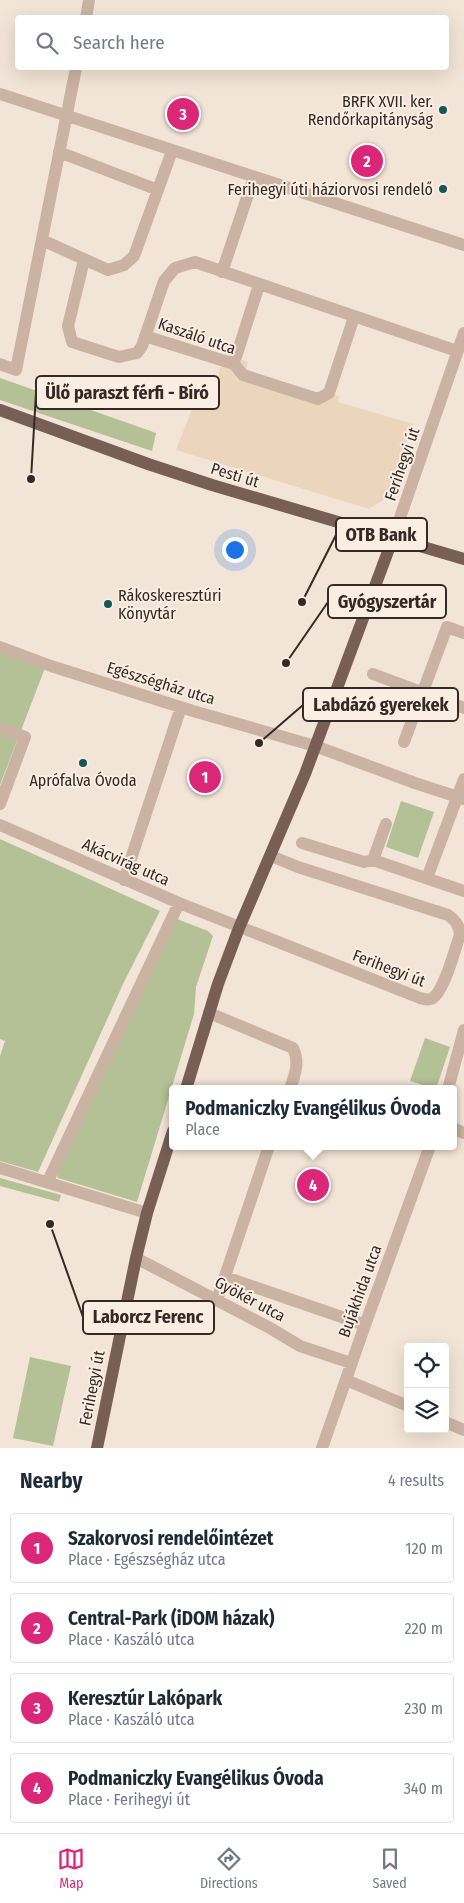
<!DOCTYPE html>
<html lang="en">
<head>
<meta charset="utf-8">
<style>
	body { margin:0; font-family:"Fira Sans Condensed",sans-serif; background:#f6f6f7; color:#1f2937 }
	.controls { position:absolute; right:15px; bottom:15px; display:grid; overflow:hidden; border-radius:5px; box-shadow:0 5px 20px #0002 }
	.controls button { width:45px; height:45px; display:grid; place-items:center; padding:0; border:0; border-bottom:1px solid #e0e1e3; background:#fff; color:#1f2937; font:25px sans-serif }
	.you { position:absolute; left:234px; top:549px; width:18px; height:18px; margin:-12px; border:4px solid #fff; border-radius:50%; background:#1a73e8; box-shadow:0 0 0 8px #1a73e833 }
	.badge { display:grid; place-items:center; width:32px; height:32px; border-radius:50%; background:#db2777; color:#fff; font-size:16px; font-weight:700 }
	.pin { position:absolute; translate:-50% -50%; border:2px solid #fff; box-shadow:0 1px 5px #0006 }
	.popup { position:absolute; left:169px; top:1085px; width:288px; height:65px; box-sizing:border-box; display:grid; place-content:center; border-radius:5px; background:#fff; filter:drop-shadow(0 1px 4px #0005); font-size:16px; white-space:nowrap; color:#747a83 }
	.popup b { font-size:19px; color:#1f2937 }
	.popup::after { content:''; position:absolute; left:50%; top:100%; margin-left:-10px; border:10px solid transparent; border-top-color:#fff }
	.list { margin:0; padding:0; list-style:none }
	h2 { display:flex; justify-content:space-between; align-items:center; height:65px; margin:0; padding:0 20px; font-size:21px }
	h2 small { font-size:16px; font-weight:400; color:#747a83 }
	.list li { display:grid; grid-template-columns:32px 1fr auto; gap:15px; align-items:center; box-sizing:border-box; height:70px; margin:0 10px 10px; padding:0 10px; border:1px solid #e0e1e3; border-radius:5px }
	.list b { display:block; font-size:19px; white-space:nowrap }
	.list p { margin:0; font-size:16px; white-space:nowrap; color:#747a83 }
	.list em { font-size:16px; font-style:normal; color:#747a83 }
	.icon { flex:none; width:28px; height:28px; fill:none; stroke:currentColor; stroke-width:2; stroke-linecap:round; stroke-linejoin:round }
	.map { position:relative; flex:none; width:464px; height:1448px; overflow:hidden }
	.search { position:absolute; background:#fff; box-shadow:0 5px 20px #0002; left:15px; right:15px; top:15px; height:55px; display:flex; align-items:center; gap:12px; box-sizing:border-box; padding:0 18px; border-radius:5px; color:#747a83; font-size:19px }
	.sheet { height:385px; background:#fff }
	nav { display:flex; justify-content:space-around; align-items:center; box-sizing:border-box; height:70px; border-top:1px solid #e0e1e3; background:#fff; font-size:14px; color:#747a83 }
	nav a { display:grid; justify-items:center; gap:2px }
	nav .on { color:#db2777 }
	.map>svg:first-child { display:block }
	.green { fill:#b4c196 }
	.plaza { fill:#ebd5bc }
	.lines { fill:none; stroke-linecap:round; stroke-linejoin:round }
	.minor { stroke:#cab3a2; stroke-width:12 }
	.major { stroke:#775f55; stroke-width:12 }
	.poi-dot { fill:#185658; stroke:#faeee2; stroke-width:2 }
	.labels { text-anchor:middle; dominant-baseline:central; stroke-width:4; stroke-linejoin:round; paint-order:stroke }
	.poi-label { font-size:16px; fill:#342925; stroke:#faeee2; text-anchor:end }
	.street-label { font-size:16px; fill:#342925; stroke:#faeee2 }
	.leader { fill:none; stroke:#342925; stroke-width:2 }
	.callout-dot { fill:#342925; stroke:#faeee2; stroke-width:2 }
	.callout { fill:#faeee2; stroke:#342925; stroke-width:2 }
	.callout-label { font-size:18px; text-anchor:middle; font-weight:bold; fill:#342925 }
</style>
</head>
<body>
<div class="map">
<svg width="464" height="1448" viewBox="0 0 464 1448">
	<rect width="100%" height="100%" fill="#f2e4d6"/>
	<path class="green" d="M0 378 156 433 152 451 0 400Z
		M0 651 45 668 0 785Z
		M401 801 434 812 418 858 386 847Z
		M0 839 160 911 124 982 38 1172 0 1161V1056L5 1041 0 1039Z
		M177 919 208 931 213 936 196 987 194 1014 137 1202 58 1178 57 1174Z
		M425 1038 450 1047 436 1089 410 1081Z
		M0 1178 61 1195 59 1202 0 1186Z
		M30 1357 71 1366 53 1446 13 1438Z"/>
	<path class="plaza" d="M225 354 248 362 245 371 319 394 321 390 339 396 338 402 413 424 386 498 369 509 176 450 196 399 189 396 193 384 213 391Z"/>
	<g class="lines">
		<path class="minor" d="M86 18 89 0
			M0 94 464 245
			M59 152 158 190
			M42 240 108 270 124 265 134 256 172 151
			M84 260 68 326 72 342 119 357 137 353 142 346 164 281 175 268 195 262 457 351
			M222 272 254 177
			M145 336 234 364 243 375 318 399 329 393 354 317
			M236 357 259 285
			M0 364 16 370 76 68
			M393 538 464 333
			M0 647 51 666 193 711 315 746 415 783 464 799
			M373 674 464 708
			M0 728 25 737 0 804
			M404 742 447 627 464 633
			M0 825 179 903 420 998C423 999 427 1000 431 999 444 994 455 948 460 935 459 925 456 921 448 915L298 867 271 856
			M302 843 364 862 373 860 464 891
			M373 860 386 824
			M427 878 464 779
			M124 880 181 707
			M209 1013 293 1048C300 1063 295 1074 290 1089
			M448 1089 464 1030
			M453 1128 464 1133
			M0 1168 147 1213
			M48 1181 179 903
			M136 1258 270 1328 300 1346 351 1363
			M225 1277 365 1325
			M217 1300 269 1146
			M346 1380 408 1406
			M445 1422 464 1430
			M322 1448 365 1325 430 1146"/>
		<path class="major" d="M0 410 148 464 212 485 464 559
			M186 1089 218 984 239 928 305 774 393 538
			M97 1448 136 1258 147 1213 173 1131"/>
	</g>
	<g class="poi-dot">
		<circle cx="443" cy="110" r="5"/>
		<circle cx="443" cy="189" r="5"/>
		<circle cx="108" cy="604" r="5"/>
		<circle cx="83" cy="763" r="5"/>
	</g>
	<g class="labels">
		<g class="poi-label">
			<text x="433" y="101">BRFK XVII. ker.<tspan x="433" dy="18">Rendőrkapitányság</tspan></text>
			<text x="433" y="189">Ferihegyi úti háziorvosi rendelő</text>
			<text x="118" y="595" text-anchor="start">Rákoskeresztúri<tspan x="118" dy="18">Könyvtár</tspan></text>
			<text x="83" y="780" text-anchor="middle">Aprófalva Óvoda</text>
		</g>
		<g class="street-label">
			<text transform="translate(197 336) rotate(19)">Kaszáló utca</text>
			<text transform="translate(402 464) rotate(-71)">Ferihegyi út</text>
			<text transform="translate(235 475) rotate(17)">Pesti út</text>
			<text transform="translate(161 683) rotate(17)">Egészségház utca</text>
			<text transform="translate(126 862) rotate(24)">Akácvirág utca</text>
			<text transform="translate(389 968) rotate(21)">Ferihegyi út</text>
			<text transform="translate(360 1291) rotate(-70)">Bujákhida utca</text>
			<text transform="translate(250 1299) rotate(28)">Gyökér utca</text>
			<text transform="translate(92 1388) rotate(-79)">Ferihegyi út</text>
		</g>
	</g>
	<path class="leader" d="M31 479L36 393M302 602L336 535M286 663L328 602M259 743L303 705M50 1224L83 1317"/>
	<g class="callout-dot">
		<circle cx="31" cy="479" r="5"/>
		<circle cx="302" cy="602" r="5"/>
		<circle cx="286" cy="663" r="5"/>
		<circle cx="259" cy="743" r="5"/>
		<circle cx="50" cy="1224" r="5"/>
	</g>
	<g class="callout">
		<rect x="36" y="376" width="183" height="33" rx="5"/>
		<rect x="336" y="518" width="91" height="33" rx="5"/>
		<rect x="328" y="585" width="118" height="33" rx="5"/>
		<rect x="303" y="688" width="155" height="33" rx="5"/>
		<rect x="83" y="1301" width="131" height="33" rx="5"/>
	</g>
	<g class="callout-label">
		<text x="127" y="399">Ülő paraszt férfi - Bíró</text>
		<text x="381" y="541">OTB Bank</text>
		<text x="387" y="608">Gyógyszertár</text>
		<text x="381" y="711">Labdázó gyerekek</text>
		<text x="148" y="1323">Laborcz Ferenc</text>
	</g>
</svg>
<div class="controls">
<button><svg class="icon" aria-label="locate" viewBox="0 0 24 24"><circle cx="12" cy="12" r="6"/><path d="M12 2v4M12 18v4M2 12h4M18 12h4"/></svg></button>
<button><svg class="icon" aria-label="layers" viewBox="0 0 24 24"><path d="M12 4l9 5-9 5-9-5zM3 14l9 5 9-5"/></svg></button>
</div>
<div class="you"></div>
<div class="pin badge" style="left:205px;top:777px">1</div>
<div class="pin badge" style="left:367px;top:161px">2</div>
<div class="pin badge" style="left:183px;top:114px">3</div>
<div class="pin badge" style="left:313px;top:1185px">4</div>
<div class="popup"><b>Podmaniczky Evangélikus Óvoda</b>Place</div>
<div class="search"><svg class="icon" aria-label="search" viewBox="0 0 24 24"><circle cx="10" cy="10" r="6"/><path d="M15 15l6 6"/></svg>Search here</div>
</div>
<section class="sheet">
<h2>Nearby<small>4 results</small></h2>
<ul class="list">
<li><span class="badge">1</span><div><b>Szakorvosi rendelőintézet</b><p>Place · Egészségház utca</p></div><em>120 m</em></li>
<li><span class="badge">2</span><div><b>Central-Park (iDOM házak)</b><p>Place · Kaszáló utca</p></div><em>220 m</em></li>
<li><span class="badge">3</span><div><b>Keresztúr Lakópark</b><p>Place · Kaszáló utca</p></div><em>230 m</em></li>
<li><span class="badge">4</span><div><b>Podmaniczky Evangélikus Óvoda</b><p>Place · Ferihegyi út</p></div><em>340 m</em></li>
</ul>
</section>
<nav>
<a class="on"><svg class="icon" aria-label="map" viewBox="0 0 24 24"><path d="M3 6l6-2 6 2 6-2v14l-6 2-6-2-6 2zM9 4v14M15 6v14"/></svg>Map</a>
<a><svg class="icon" aria-label="directions" viewBox="0 0 24 24"><path d="M12 3l9 9-9 9-9-9zM9 14v-3h6M13 9l2 2-2 2"/></svg>Directions</a>
<a><svg class="icon" aria-label="saved" viewBox="0 0 24 24"><path d="M7 4h10v16l-5-4-5 4z"/></svg>Saved</a>
</nav>
</body>
</html>
